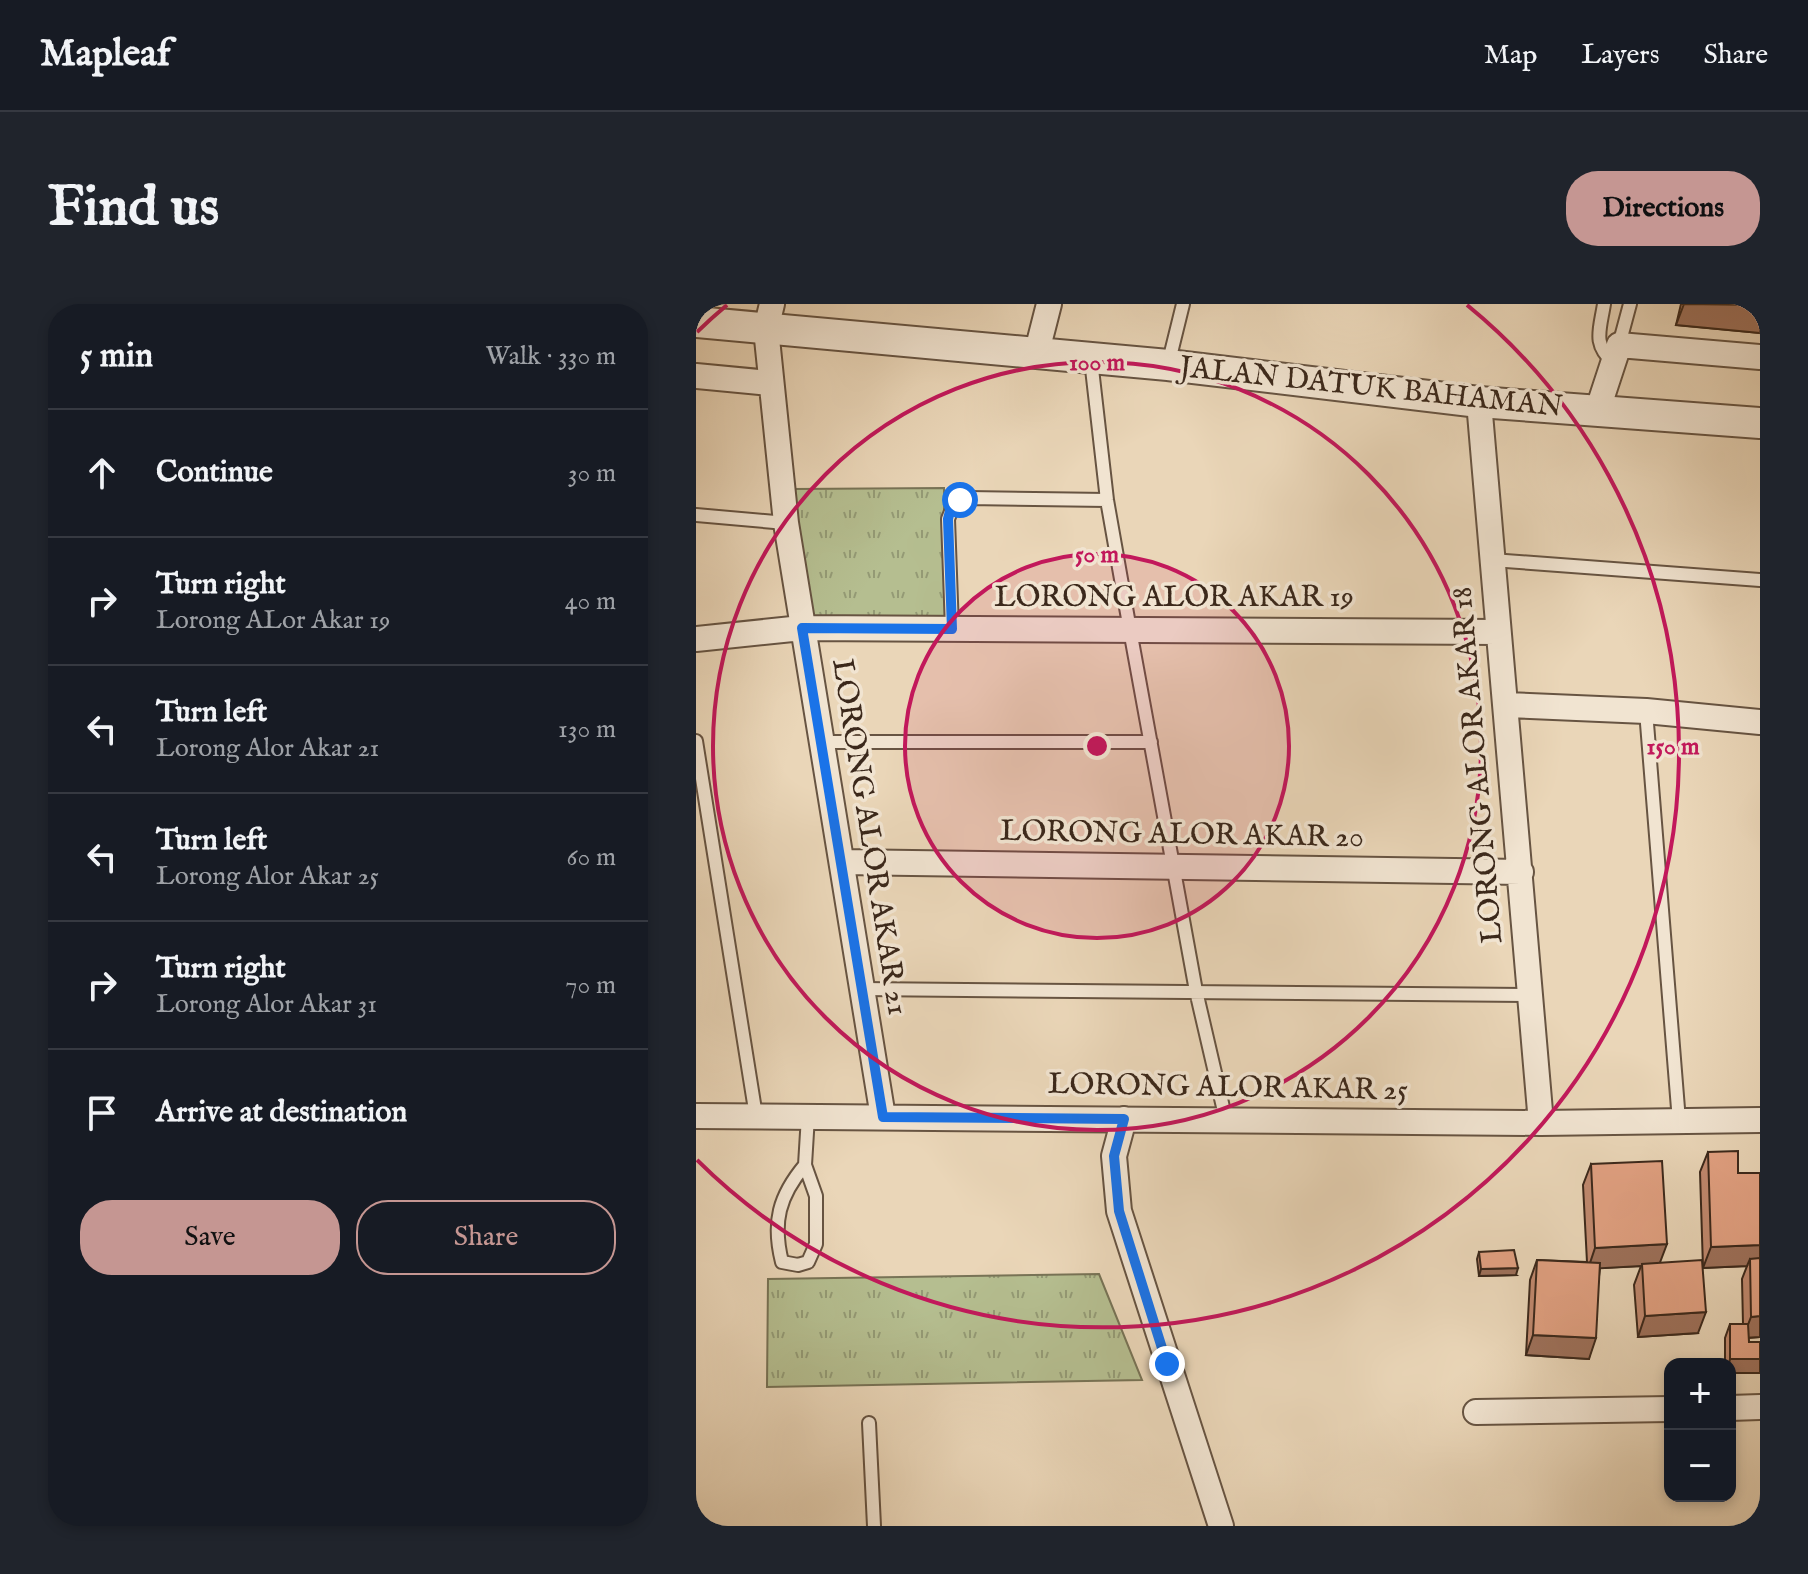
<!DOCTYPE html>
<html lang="en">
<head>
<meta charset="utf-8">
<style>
	body { margin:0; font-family:"IM FELL English",serif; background:#20242c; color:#f1f3f6 }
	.controls { position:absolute; right:24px; bottom:24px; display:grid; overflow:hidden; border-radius:16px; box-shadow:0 4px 12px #0003 }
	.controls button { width:72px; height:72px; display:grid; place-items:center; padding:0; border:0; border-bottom:2px solid #363941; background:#171b24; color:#f1f3f6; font:40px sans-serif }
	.stop { position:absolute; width:24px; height:24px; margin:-18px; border:6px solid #1a73e8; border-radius:50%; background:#fff }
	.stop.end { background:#1a73e8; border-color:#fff; box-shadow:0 2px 8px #0008 }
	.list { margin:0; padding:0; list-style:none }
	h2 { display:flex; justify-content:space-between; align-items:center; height:104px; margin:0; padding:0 32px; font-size:34px }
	h2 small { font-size:26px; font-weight:400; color:#9ea1a6 }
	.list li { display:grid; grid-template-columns:52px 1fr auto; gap:24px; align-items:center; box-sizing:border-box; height:128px; padding:0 32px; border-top:2px solid #363941 }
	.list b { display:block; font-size:30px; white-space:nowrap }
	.list p { margin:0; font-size:26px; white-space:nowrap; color:#9ea1a6 }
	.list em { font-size:26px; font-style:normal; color:#9ea1a6 }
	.actions { display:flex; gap:16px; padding:24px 32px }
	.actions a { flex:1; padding:18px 0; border:2px solid #c59692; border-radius:32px; text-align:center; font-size:28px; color:#c59692 }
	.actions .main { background:#c59692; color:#111 }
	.icon { flex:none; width:44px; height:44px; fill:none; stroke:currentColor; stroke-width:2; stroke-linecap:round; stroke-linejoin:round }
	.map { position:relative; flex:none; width:1064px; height:1222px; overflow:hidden; border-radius:32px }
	header { display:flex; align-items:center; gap:48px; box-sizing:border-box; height:112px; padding:0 40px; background:#171b24; border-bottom:2px solid #363941 }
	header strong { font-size:38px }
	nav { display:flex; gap:44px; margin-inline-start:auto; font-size:28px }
	.intro { display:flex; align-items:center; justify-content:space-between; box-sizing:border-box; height:192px; padding:0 48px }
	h1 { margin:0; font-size:56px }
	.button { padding:20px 36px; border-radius:32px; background:#c59692; color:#111; font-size:28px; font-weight:700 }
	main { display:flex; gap:48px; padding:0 48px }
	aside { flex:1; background:#171b24; border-radius:32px; box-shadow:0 4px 12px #0003 }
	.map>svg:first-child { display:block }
	.grass { fill:url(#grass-tufts); stroke:#787356; stroke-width:2 }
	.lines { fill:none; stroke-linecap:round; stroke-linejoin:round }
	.service-casing { stroke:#675442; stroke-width:16 }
	.minor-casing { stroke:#675442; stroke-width:28 }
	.tertiary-casing { stroke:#675442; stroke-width:34 }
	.service { stroke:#f1e4d1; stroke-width:12 }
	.minor { stroke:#f1e4d1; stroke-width:24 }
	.tertiary { stroke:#f1e4d1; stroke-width:30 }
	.wall { fill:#c28a70; stroke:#3b281b; stroke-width:2 }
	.shaded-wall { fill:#9e715b; stroke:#3b281b; stroke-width:2 }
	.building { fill:#e2a182; stroke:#3b281b; stroke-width:2 }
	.route { stroke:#1a73e8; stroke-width:10 }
	.ring { fill:none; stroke:#c2185b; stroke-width:4 }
	.labels { text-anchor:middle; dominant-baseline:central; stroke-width:7; stroke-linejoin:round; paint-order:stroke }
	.street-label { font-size:30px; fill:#3b281b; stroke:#f1e4d1 }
	.centre { fill:#c2185b; stroke:#f1e4d1; stroke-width:4 }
	.ring-label { font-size:24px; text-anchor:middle; font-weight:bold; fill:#c2185b; stroke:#f1e4d1; stroke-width:7; stroke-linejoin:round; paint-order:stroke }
</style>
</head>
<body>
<header>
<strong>Mapleaf</strong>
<nav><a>Map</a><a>Layers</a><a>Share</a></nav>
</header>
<div class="intro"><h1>Find us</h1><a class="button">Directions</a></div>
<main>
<aside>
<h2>5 min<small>Walk · 330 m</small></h2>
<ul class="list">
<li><svg class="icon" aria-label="ahead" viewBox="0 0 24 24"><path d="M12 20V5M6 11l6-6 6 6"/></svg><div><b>Continue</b></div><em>30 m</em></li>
<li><svg class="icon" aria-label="right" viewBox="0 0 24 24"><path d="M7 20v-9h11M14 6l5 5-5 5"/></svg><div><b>Turn right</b><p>Lorong ALor Akar 19</p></div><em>40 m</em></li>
<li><svg class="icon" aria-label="left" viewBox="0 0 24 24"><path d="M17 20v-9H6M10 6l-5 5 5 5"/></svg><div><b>Turn left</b><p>Lorong Alor Akar 21</p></div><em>130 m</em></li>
<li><svg class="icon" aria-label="left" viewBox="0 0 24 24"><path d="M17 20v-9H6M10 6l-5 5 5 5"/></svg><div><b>Turn left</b><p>Lorong Alor Akar 25</p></div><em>60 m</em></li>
<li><svg class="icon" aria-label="right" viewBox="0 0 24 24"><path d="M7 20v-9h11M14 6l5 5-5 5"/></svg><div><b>Turn right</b><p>Lorong Alor Akar 31</p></div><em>70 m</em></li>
<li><svg class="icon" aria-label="arrive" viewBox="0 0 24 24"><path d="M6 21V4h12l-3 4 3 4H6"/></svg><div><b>Arrive at destination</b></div></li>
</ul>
<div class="actions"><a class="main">Save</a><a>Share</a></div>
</aside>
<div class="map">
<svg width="1064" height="1222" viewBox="0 0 1064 1222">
	<defs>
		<pattern id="grass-tufts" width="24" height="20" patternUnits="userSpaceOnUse" patternTransform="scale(2)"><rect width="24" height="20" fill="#b5be90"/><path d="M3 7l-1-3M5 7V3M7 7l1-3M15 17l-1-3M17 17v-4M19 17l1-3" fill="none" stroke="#949a75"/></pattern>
	</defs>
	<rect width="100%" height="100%" fill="#ead6b8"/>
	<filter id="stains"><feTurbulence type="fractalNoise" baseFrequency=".0025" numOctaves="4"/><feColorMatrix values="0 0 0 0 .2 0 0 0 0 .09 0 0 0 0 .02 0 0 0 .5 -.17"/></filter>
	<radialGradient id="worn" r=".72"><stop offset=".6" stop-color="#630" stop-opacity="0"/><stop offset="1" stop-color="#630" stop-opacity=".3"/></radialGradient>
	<path class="grass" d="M248 184 249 318 117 316 97 185Z
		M403 970 446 1076 71 1083 72 975Z"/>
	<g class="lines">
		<defs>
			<path id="service" d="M908 0C904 26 896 40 918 59
				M923 41 934 0
				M395 56 411 196 434 326 500 687 530 816
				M472 61 487 0
				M0 211 90 219
				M796 256 1064 276
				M256 325 252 215 258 200 272 194 411 196
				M950 407 983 817
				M0 437 60 812
				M125 438H455
				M165 685 834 691
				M109 861C83 892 76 918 86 958L102 961 112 958 120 940V892L109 861 112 812
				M173 1119 178 1222"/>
			<path id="minor" d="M76 0 70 25 90 219 187 813
				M340 51 353 0
				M0 72 74 79
				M783 98 845 819
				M901 108 923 41 1064 53
				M0 335 106 324 802 328
				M810 401 950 407 1064 418
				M146 558 825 568
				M0 812 845 819 1064 816
				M428 815 418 852 423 907 525 1222
				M1034 1104 1064 1103
				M780 1108 974 1105"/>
			<path id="tertiary" d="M0 18 472 61 783 98 1064 119"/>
		</defs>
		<use href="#service" class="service-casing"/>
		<use href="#minor" class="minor-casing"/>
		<use href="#tertiary" class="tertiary-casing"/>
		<use href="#service" class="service"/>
		<use href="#minor" class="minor"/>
		<use href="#tertiary" class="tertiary"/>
	</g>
	<path class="wall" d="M985 0H1064V29L980 21Z
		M1012 848 1042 869H1064V1033L1052 1034 1053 1038H1064V1069H1034V1060H1029V1034L1034 1020H1047L1046 975 1051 962 1007 964 1004 868Z
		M895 860 964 959 1002 1029 942 1033 938 981 945 962 904 964 893 1055 830 1051 834 976 841 956 891 958 887 881Z
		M783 948 820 971 783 972 781 955Z"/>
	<path class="shaded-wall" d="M988 0 1064 1V29L980 21Z
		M971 940 963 961 892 965 899 944Z
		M1064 941V962L1054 955 1051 962 1007 964 1015 943Z
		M822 964 820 971 783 972 785 965Z
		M1010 1008 1002 1029 942 1033 949 1012Z
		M1064 1012V1033L1047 1034 1055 1013Z
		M837 1031 900 1034 893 1055 830 1051Z
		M1034 1055H1064V1069H1034V1060H1033Z"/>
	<path class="building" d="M1042 847V869H1064V941L1015 943 1012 848Z
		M966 857 971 940 899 944 895 860Z
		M818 946 822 964 785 965 783 948Z
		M1064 954V1012L1055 1013 1054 955Z
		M841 956 904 959 900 1034 837 1031Z
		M1006 956 1010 1008 949 1012 946 960Z
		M1034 1020H1052L1053 1038H1064V1055H1034Z"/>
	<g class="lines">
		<path class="route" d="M264 196 254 207 252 215 256 325 106 324 187 813 428 815 418 852 423 907 471 1060"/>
	</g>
	<circle cx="401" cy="442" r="192" fill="#c2185b" fill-opacity=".12"/>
	<g class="ring">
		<circle cx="401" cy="442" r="192"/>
		<circle cx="401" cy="442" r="384"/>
		<path d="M1 28A576 576 0 0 1 31 1M771 1A576 576 0 1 1 1 856"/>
	</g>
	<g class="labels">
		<g class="street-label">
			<text transform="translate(675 84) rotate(6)">JALAN DATUK BAHAMAN</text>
			<text x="478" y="294">LORONG ALOR AKAR 19</text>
			<text transform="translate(782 461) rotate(-95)">LORONG ALOR AKAR 18</text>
			<text transform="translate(486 531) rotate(1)">LORONG ALOR AKAR 20</text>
			<text transform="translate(173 533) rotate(81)">LORONG ALOR AKAR 21</text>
			<text transform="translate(532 784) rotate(1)">LORONG ALOR AKAR 25</text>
		</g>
	</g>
	<circle cx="401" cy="442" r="12" class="centre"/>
	<g class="ring-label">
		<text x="401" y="66">100 m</text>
		<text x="401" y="258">50 m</text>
		<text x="977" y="450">150 m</text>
	</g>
	<rect width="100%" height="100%" filter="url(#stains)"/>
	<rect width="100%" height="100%" fill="url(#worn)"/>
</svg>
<div class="controls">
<button>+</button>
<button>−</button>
</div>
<div class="stop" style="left:264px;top:196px"></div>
<div class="stop end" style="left:471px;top:1060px"></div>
</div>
</main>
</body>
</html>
